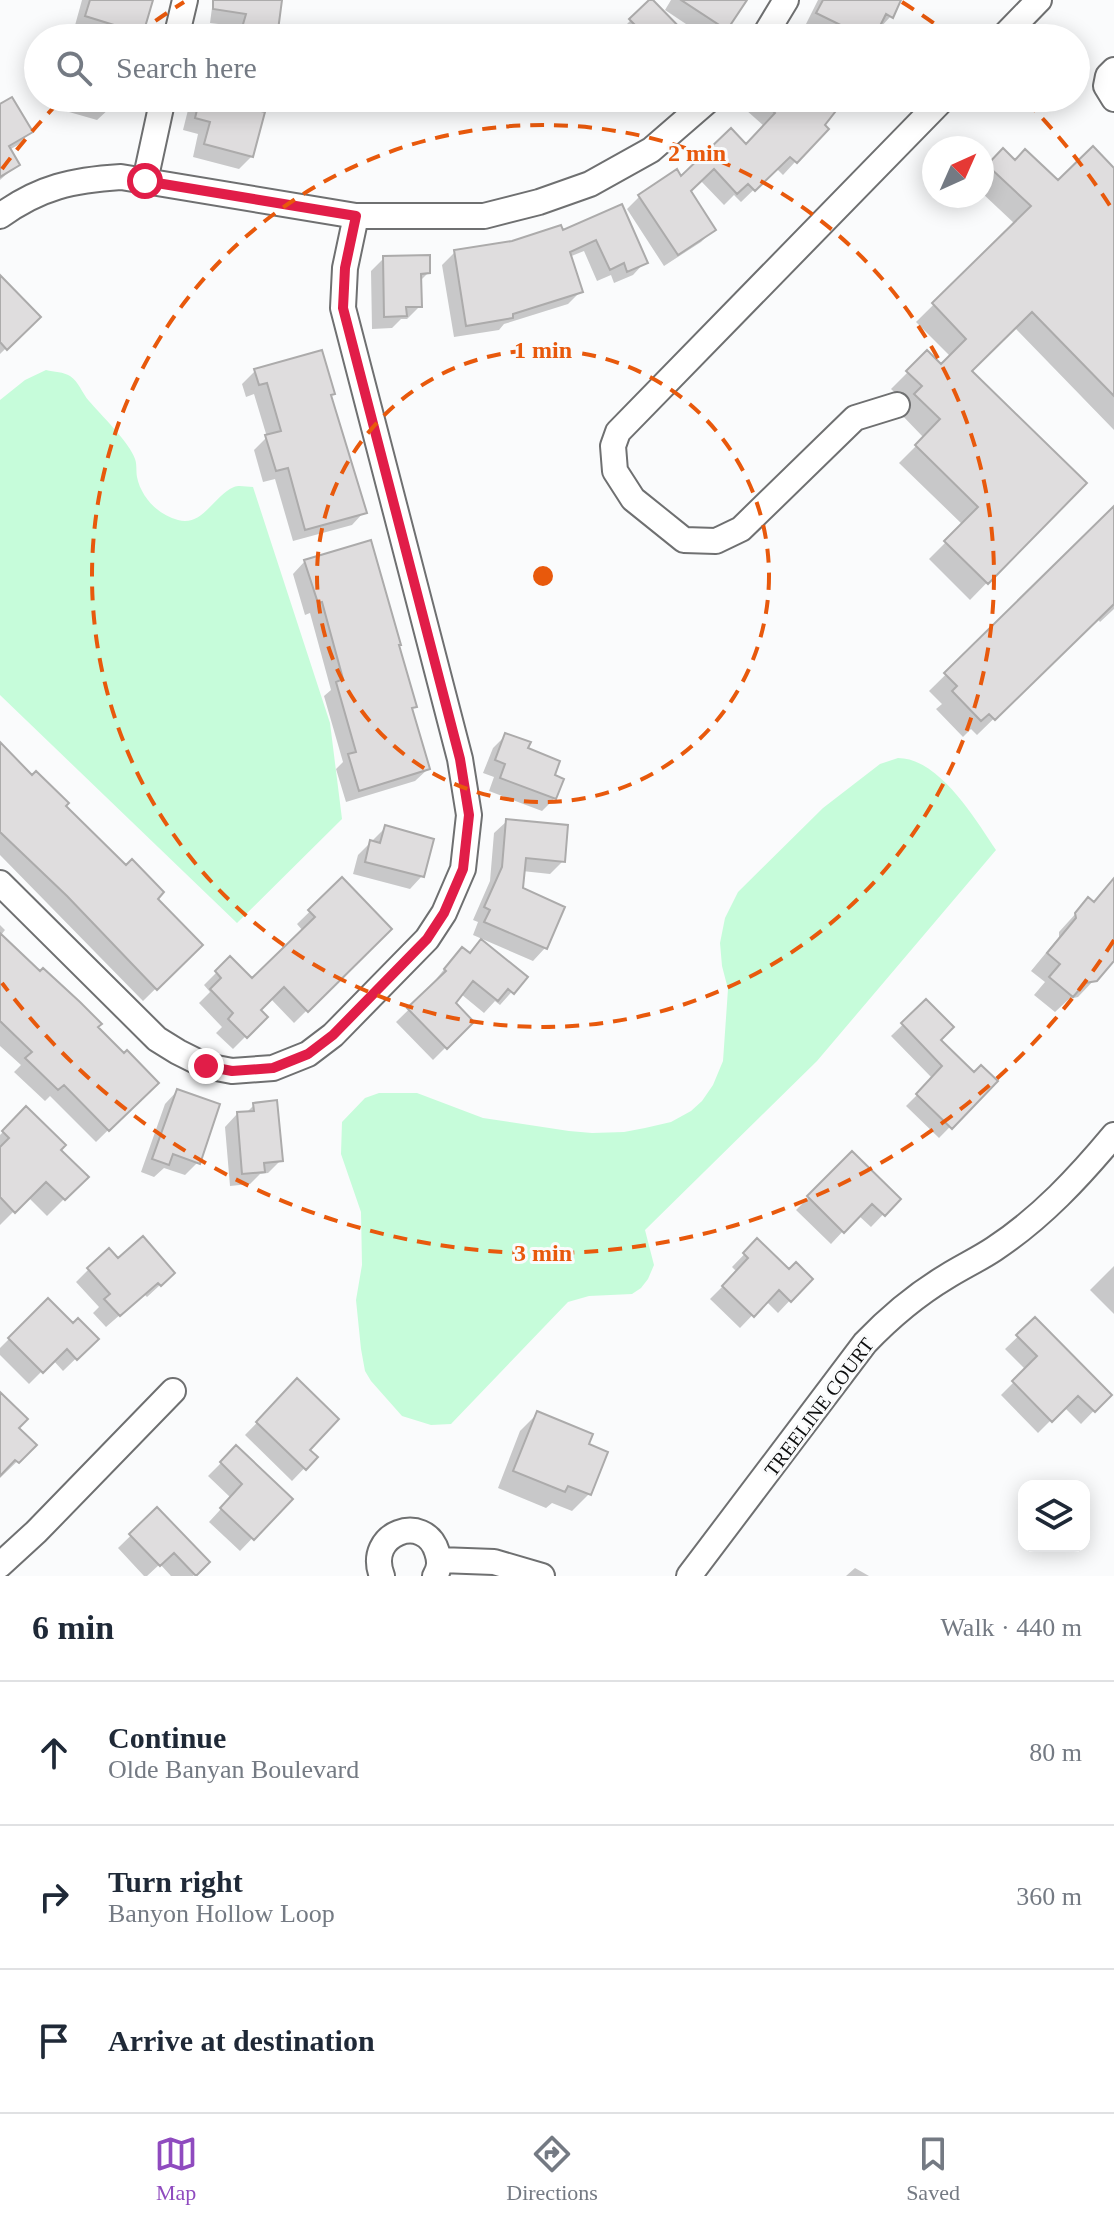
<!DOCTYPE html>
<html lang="en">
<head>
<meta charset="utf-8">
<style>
	body { margin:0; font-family:Georgia,serif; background:#f6f6f7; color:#1f2937 }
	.controls { position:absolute; right:24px; bottom:24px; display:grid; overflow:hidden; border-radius:16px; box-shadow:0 4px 20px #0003 }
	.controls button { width:72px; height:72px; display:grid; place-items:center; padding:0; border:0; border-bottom:2px solid #e0e1e3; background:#fff; color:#1f2937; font:40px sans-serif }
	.compass { position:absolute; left:922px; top:136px; width:72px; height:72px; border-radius:50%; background:#fff; box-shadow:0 4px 20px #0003; rotate:45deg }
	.stop { position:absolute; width:24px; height:24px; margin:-18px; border:6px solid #e11d48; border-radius:50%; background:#fff }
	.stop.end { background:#e11d48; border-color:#fff; box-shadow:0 2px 8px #0008 }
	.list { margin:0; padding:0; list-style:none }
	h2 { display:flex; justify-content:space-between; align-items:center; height:104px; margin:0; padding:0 32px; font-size:34px }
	h2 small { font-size:26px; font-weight:400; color:#747a83 }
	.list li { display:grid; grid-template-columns:52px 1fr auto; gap:24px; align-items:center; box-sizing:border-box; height:144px; padding:0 32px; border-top:2px solid #e0e1e3 }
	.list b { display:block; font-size:30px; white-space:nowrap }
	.list p { margin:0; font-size:26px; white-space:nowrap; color:#747a83 }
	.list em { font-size:26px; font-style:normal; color:#747a83 }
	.icon { flex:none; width:44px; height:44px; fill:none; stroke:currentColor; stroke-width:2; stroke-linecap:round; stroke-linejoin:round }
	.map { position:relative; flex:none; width:1114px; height:1576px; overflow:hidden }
	.search { position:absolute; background:#fff; box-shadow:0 4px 20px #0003; left:24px; right:24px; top:24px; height:88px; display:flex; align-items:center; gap:20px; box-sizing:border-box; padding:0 28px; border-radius:44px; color:#747a83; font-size:30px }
	.sheet { height:536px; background:#fff }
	nav { display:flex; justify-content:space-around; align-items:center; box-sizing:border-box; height:112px; border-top:2px solid #e0e1e3; background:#fff; font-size:22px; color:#747a83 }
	nav a { display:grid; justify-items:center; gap:4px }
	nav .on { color:#8f4bbf }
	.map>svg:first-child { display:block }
	.green { fill:#c6fcda }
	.shadow { fill:#0003 }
	.building { fill:#dfddde; stroke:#acabab; stroke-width:2 }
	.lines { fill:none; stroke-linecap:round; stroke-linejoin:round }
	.minor-casing { stroke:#6f7071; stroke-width:28 }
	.minor { stroke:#fff; stroke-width:24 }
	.route { stroke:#e11d48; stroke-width:10 }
	.ring { fill:none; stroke:#e8590c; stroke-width:4; stroke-dasharray:14 10 }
	.labels { text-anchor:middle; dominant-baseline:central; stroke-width:6; stroke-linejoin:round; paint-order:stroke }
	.street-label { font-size:20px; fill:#0d0e0e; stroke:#fafbfc }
	.centre { fill:#e8590c; stroke:#fafbfc; stroke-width:4 }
	.ring-label { font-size:24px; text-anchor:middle; font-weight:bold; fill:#e8590c; stroke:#fafbfc; stroke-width:6; stroke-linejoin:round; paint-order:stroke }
</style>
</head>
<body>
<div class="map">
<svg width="1114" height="1576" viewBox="0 0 1114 1576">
	<rect width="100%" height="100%" fill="#fafbfc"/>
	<path class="green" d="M46 370C54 372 64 372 70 376 79 382 82 393 89 401 100 414 130 443 135 459 137 464 136 471 137 477 141 497 158 515 178 520 203 527 214 495 234 487 239 485 247 487 253 487L330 723 342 819 237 923 0 695V400L25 380Z
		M898 758C939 758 976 820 996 850L817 1061 645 1230 654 1265 648 1279 641 1288 632 1294 589 1296 568 1302 451 1424 431 1425 402 1416 371 1381 365 1371 361 1349 356 1300 362 1265 361 1212 341 1154 342 1122 365 1098 379 1093H417L483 1118 569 1131 592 1133 624 1132 645 1128 671 1122 691 1111 702 1101 713 1085 723 1061 728 989 722 966 720 943 725 918 738 892 823 808 880 764Z"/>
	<path class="shadow" d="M82 0H151L140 38H75L77 30 74 29Z
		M213 0H280L275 38H231L235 26 210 23Z
		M651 0 687 38H623L618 33Z
		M671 0H745L725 29 716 38H707L665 10Z
		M818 0H893L891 16 879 29 877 28 872 38H829L805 26Z
		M58 98H113L110 108 97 120 55 108Z
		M201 98 252 156 239 169 193 157 198 134 183 130 188 110Z
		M757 98H844L823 126 826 129 795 162 783 175 776 168 741 202 734 195 724 205 700 180 688 191 714 229 701 242 664 266 627 209 639 197 680 179 745 146 764 126 746 110Z
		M0 106 30 132 18 145 9 150 18 164 0 180Z
		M1003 151 1015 162 1058 183 1114 171V430L1014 327 970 371 1084 483 970 600 929 559 963 525 899 463 924 438 899 412 907 404 891 389 927 353 941 367 951 357 916 322 1015 224 982 193V172Z
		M621 207 645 262 633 275 614 283 611 275 597 281 584 251 569 257 580 292 568 304 504 324 499 330 454 337 442 265 455 252 562 233Z
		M384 258 428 273 420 281V306L407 319H401L392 328 372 329 371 271Z
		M0 278 38 317 0 354Z
		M255 371 330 396 364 512 352 525 293 541 275 479 263 482 254 450 267 437 254 394 246 397 242 384Z
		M1114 509V609L1100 622 1097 618 977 735 971 729 963 737 936 709 942 704 929 691Z
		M305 561 414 706 410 710 428 769 415 781 346 802 336 769 343 762 324 696 331 690 310 613 305 615 293 574Z
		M506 735 526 750 553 776 555 798 542 811 489 791 494 777 483 773 493 748Z
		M0 745 63 806 200 945 143 1001 0 855Z
		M507 821 563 861 550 874 522 871 520 890 545 948 533 961 473 935 478 922 473 920 490 881 494 833Z
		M385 828 422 876 410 889 353 874 358 855Z
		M342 880 389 929 294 1023 270 998 258 1010 265 1017 233 1049 216 1033 222 1027 199 1003 210 992 204 985 230 959 252 981 303 931 297 924Z
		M1114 895V959L1078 997 1069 999 1055 1012 1034 995 1045 982 1031 971 1059 937V932L1088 900 1092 904Z
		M0 925 5 930 1 935 95 1027 156 1083 96 1142 50 1096 45 1101 14 1072 21 1065 0 1046Z
		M481 942 525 977 500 1005 495 1001 484 1013 461 994 454 1003 471 1022 433 1060 396 1022 435 984 433 983 450 962 468 954Z
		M926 1002 938 1040 974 1074 995 1081 939 1138 906 1106 933 1079 891 1036Z
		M177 1091 198 1162 185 1175 164 1168 154 1177 141 1172 165 1104Z
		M254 1105 281 1160 268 1173 260 1174 250 1184 230 1186 225 1127 237 1114H245Z
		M26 1109 58 1150 86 1177 47 1216 28 1197 0 1225V1135Z
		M852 1154 898 1199 871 1227 858 1215 831 1244 796 1210Z
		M757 1241 789 1271 810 1279 778 1313 766 1301 740 1328 710 1299 737 1272 732 1267Z
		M118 1261 173 1273 147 1297 144 1294 106 1327 93 1313 99 1307 76 1282 89 1269Z
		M1114 1266V1314L1090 1290Z
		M48 1300 73 1326 96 1339 63 1371 53 1360 29 1384 0 1355V1348Z
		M1035 1320 1109 1395 1081 1424 1064 1407 1038 1433 1001 1395 1026 1370 1005 1349Z
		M298 1381 307 1450 315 1457 292 1481 245 1435Z
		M0 1394 16 1428 34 1445 0 1478Z
		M537 1414 587 1445 589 1494 572 1511 552 1503 546 1508 498 1488 520 1431Z
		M236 1448 290 1499 240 1551 209 1522 231 1498 208 1476Z
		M157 1510 207 1562 193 1576H171L160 1564 147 1576H144L118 1548Z
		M855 1568 869 1576H846Z"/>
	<path class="building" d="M90 0H153L143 34 85 16Z
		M213 0H282L277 38H239L246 14 213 9Z
		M649 0H653L690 38H628L638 28 629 19Z
		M681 0H747L727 30Z
		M823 0H901L893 18 886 14 874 38H867L816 13Z
		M12 97 33 132 9 146 20 165 0 177V104Z
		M200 98H210L265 112 253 157 204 144 210 122 195 118Z
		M760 98H846L825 125 829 129 797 163 790 157 755 191 748 184 737 194 714 169 691 191 716 230 678 255 638 195 677 169 681 176 731 128 746 144 775 113Z
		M1093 146 1114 168V396L1032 312 972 371 1087 483 988 584 944 541 978 507 915 445 940 419 914 394 922 386 906 371 927 350 941 364 966 339 932 303 1031 206 987 165 1003 148 1015 160 1025 149 1058 180Z
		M622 204 648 263 627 272 624 263 610 270 596 240 570 252 583 292 513 314V318L466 326 454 250 512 241 561 225 563 230Z
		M430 255V273L421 274 422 307H406L407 316 384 317 383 256Z
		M0 275 41 317 7 350 0 342Z
		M322 350 335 394 331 395 367 513 305 530 288 468 276 471 265 435 281 431 267 383 259 385 254 369Z
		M1114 506V604L995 720 989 714 981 721 952 691 957 686 944 673Z
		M371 540 401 645H399L417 707 412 708 430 769 359 791 348 754 356 752 336 682 343 679 322 602 318 603 304 560Z
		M505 733 531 742 528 748 560 761 555 775 564 779 556 799 500 778 505 764 495 760Z
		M0 742 32 775 36 771 69 803 66 806 126 865 132 859 164 892 158 899 203 945 157 990 67 896 0 832Z
		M506 819 568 825 565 862 526 858 523 888 565 907 547 949 484 922 490 910 484 907 502 867Z
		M385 825 434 839 424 877 365 862 370 840 380 843Z
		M342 877 392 929 308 1012 284 987 261 1010 268 1017 247 1038 228 1019 233 1013 210 989 221 978 215 971 230 956 252 978 315 917 308 910Z
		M1114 878V961L1097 981 1085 983 1073 997 1049 977 1060 964 1047 953 1076 918 1075 913 1088 897 1094 902Z
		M0 933 40 971 43 968 80 1002 102 1024 98 1027 124 1053 127 1050 159 1083 109 1131 64 1085 58 1090 25 1058 32 1052 0 1021Z
		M481 939 528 977 514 994 508 989 498 1001 473 981 456 1003 474 1022 447 1049 407 1008 446 971 444 969 462 947 470 953Z
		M926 999 954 1027 941 1040 974 1072 981 1065 998 1081 952 1129 916 1094 942 1066 901 1023Z
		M177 1089 220 1104 200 1164 173 1154 169 1165 152 1159Z
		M277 1100 283 1161 264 1163 265 1172 242 1174 237 1112 254 1111 253 1103Z
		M26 1106 66 1145 61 1150 89 1177 65 1200 46 1182 15 1213 0 1197V1147L9 1138 2 1131Z
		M852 1151 901 1199 885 1216 872 1204 844 1233 807 1196Z
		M143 1236 175 1273 161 1286 158 1283 120 1316 104 1299 110 1294 87 1268 109 1248 118 1258Z
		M757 1238 789 1269 796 1262 813 1279 791 1302 779 1290 754 1317 722 1286 748 1258 743 1253Z
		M48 1298 73 1323 78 1318 99 1339 77 1360 67 1349 43 1373 8 1338Z
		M1035 1317 1112 1395 1095 1412 1078 1396 1052 1422 1012 1381 1037 1356 1016 1335Z
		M297 1378 339 1419 310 1450 318 1457 306 1470 256 1422Z
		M0 1392 28 1419 19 1428 37 1445 19 1463 15 1460 0 1476Z
		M537 1411 593 1434 589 1444 608 1452 591 1495 568 1486 565 1492 513 1471Z
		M236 1445 293 1499 254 1540 220 1508 242 1484 220 1462Z
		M157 1507 210 1562 196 1576 174 1553 160 1566 129 1534Z"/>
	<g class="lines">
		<defs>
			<path id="minor" d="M176 38 185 0
				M763 38 786 0
				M1002 38 1039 0
				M1114 70 1108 76 1106 86 1114 99
				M145 181 163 98
				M0 216C40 187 73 180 121 177L356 216H484L539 202 590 184 651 150 711 98
				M897 405 855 418 741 529 716 541 684 540 633 499 615 471 613 446 618 432 944 98
				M0 883 157 1039 178 1052 206 1066 232 1071 273 1068 308 1054 333 1035 427 939 444 913 463 869 469 815 460 759 343 308 345 268 356 216
				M440 1560 494 1562 542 1576
				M0 1565 36 1532 173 1391
				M382 1576C365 1533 425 1512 437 1552 440 1561 440 1568 435 1576
				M689 1576 865 1343C889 1318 916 1295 946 1277 962 1267 979 1259 994 1249 1041 1218 1079 1177 1114 1135"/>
		</defs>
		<use href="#minor" class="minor-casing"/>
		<use href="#minor" class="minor"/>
	</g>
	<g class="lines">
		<path class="route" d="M145 181 356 216 345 268 343 308 460 759 469 815 463 869 444 913 427 939 333 1035 308 1054 273 1068 232 1071 206 1066"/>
	</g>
	<g class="ring">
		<circle cx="543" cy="576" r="226"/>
		<circle cx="543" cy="576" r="451"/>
		<path d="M1114 940A677 677 0 0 1 2 983M2 169A677 677 0 0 1 60 101M136 35A677 677 0 0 1 184 2M902 2A677 677 0 0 1 950 35M1026 101A677 677 0 0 1 1114 212"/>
	</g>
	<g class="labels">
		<g class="street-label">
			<text transform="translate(819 1407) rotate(-53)">TREELINE COURT</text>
		</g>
	</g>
	<circle cx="543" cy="576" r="12" class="centre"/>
	<g class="ring-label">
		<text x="697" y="161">2 min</text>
		<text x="543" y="358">1 min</text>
		<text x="543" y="1261">3 min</text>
	</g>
</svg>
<div class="controls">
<button><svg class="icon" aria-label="layers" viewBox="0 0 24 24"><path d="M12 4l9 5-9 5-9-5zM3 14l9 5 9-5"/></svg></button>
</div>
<svg class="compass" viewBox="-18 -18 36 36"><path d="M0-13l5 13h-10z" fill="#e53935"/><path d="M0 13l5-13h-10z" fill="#747a83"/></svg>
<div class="stop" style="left:145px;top:181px"></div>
<div class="stop end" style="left:206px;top:1066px"></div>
<div class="search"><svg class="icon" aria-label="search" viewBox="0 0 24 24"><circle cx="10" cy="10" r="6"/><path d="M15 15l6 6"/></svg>Search here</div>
</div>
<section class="sheet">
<h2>6 min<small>Walk · 440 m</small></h2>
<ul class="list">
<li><svg class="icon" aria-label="ahead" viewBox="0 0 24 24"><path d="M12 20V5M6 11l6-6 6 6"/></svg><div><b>Continue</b><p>Olde Banyan Boulevard</p></div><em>80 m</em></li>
<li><svg class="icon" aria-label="right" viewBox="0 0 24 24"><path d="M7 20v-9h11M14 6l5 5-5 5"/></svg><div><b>Turn right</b><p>Banyon Hollow Loop</p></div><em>360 m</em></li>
<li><svg class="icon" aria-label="arrive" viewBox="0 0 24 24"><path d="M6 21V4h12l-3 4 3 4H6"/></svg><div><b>Arrive at destination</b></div></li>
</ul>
</section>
<nav>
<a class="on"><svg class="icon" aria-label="map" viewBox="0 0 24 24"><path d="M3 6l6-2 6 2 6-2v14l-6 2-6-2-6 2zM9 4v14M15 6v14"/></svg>Map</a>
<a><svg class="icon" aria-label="directions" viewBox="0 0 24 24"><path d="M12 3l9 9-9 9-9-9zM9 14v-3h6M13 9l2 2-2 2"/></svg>Directions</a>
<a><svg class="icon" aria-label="saved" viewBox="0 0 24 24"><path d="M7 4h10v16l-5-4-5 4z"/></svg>Saved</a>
</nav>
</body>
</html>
